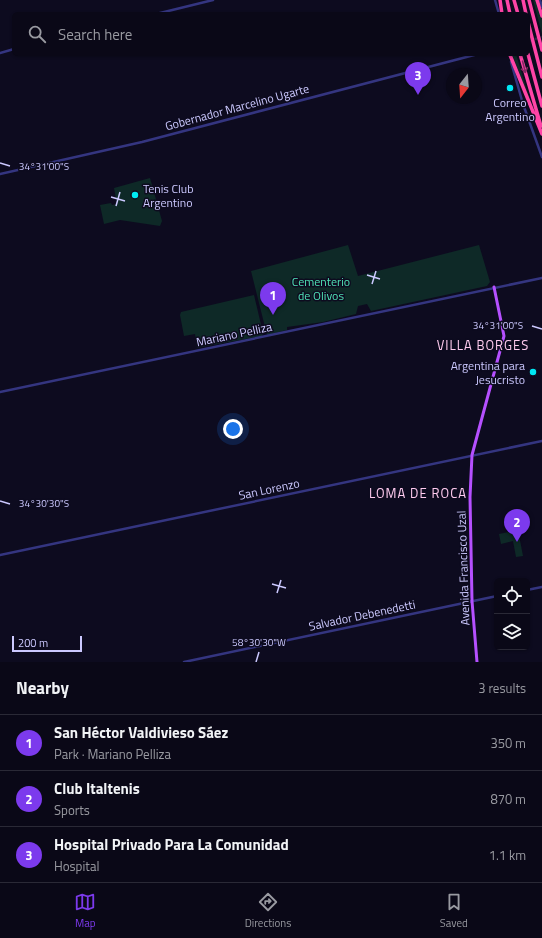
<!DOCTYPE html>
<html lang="en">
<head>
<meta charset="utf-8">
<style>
	body { margin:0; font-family:"Titillium Web",sans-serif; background:#131120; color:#f1f3f6 }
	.controls { position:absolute; right:12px; bottom:12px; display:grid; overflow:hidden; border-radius:6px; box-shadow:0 1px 3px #0004 }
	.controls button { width:36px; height:36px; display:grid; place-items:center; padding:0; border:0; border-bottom:1px solid #2a2936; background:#0a0817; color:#f1f3f6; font:20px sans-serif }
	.compass { position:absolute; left:446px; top:68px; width:36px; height:36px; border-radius:50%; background:#0a0817; box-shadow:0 1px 3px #0004; rotate:197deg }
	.scale { position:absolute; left:12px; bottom:10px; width:70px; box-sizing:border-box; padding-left:4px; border:2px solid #ccc9ff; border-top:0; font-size:11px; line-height:14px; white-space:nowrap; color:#ccc9ff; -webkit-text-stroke:3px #0d0b1f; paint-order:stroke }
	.you { position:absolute; left:233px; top:429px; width:14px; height:14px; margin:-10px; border:3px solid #fff; border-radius:50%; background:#1a73e8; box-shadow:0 0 0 6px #1a73e833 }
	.badge { display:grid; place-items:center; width:26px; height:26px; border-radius:50%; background:#7c3aed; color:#fff; font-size:13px; font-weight:700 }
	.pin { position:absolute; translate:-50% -33px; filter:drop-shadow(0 1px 2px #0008) }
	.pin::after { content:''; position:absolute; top:21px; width:14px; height:12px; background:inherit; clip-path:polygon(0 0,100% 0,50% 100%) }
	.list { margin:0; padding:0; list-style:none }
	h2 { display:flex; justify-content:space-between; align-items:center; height:52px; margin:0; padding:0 16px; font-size:17px }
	h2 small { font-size:13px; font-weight:400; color:#999aa1 }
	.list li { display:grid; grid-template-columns:26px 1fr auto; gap:12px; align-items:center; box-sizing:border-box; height:56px; padding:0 16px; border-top:1px solid #2a2936 }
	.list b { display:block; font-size:15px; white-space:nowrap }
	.list p { margin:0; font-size:13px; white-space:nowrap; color:#999aa1 }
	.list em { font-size:13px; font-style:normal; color:#999aa1 }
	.icon { flex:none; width:22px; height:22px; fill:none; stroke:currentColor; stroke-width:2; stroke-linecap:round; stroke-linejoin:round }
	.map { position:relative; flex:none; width:542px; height:662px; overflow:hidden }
	.search { position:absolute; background:#0a0817; box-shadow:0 1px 3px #0004; left:12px; right:12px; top:12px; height:44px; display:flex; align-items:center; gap:10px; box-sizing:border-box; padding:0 14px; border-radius:6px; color:#999aa1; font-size:15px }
	.sheet { height:220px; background:#0a0817 }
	nav { display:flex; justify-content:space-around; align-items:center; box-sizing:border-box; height:56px; border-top:1px solid #2a2936; background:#0a0817; font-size:11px; color:#999aa1 }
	nav a { display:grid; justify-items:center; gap:2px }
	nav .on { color:#7c3aed }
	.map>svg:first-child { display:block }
	.green { fill:#0e2927 }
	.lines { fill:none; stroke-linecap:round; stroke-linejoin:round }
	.minor-tunnel { stroke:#2a2841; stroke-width:2.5; stroke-dasharray:2.5 1; stroke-linecap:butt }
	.minor { stroke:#343580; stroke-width:2.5 }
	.major { stroke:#b550ff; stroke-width:3 }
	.highway { stroke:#ff44a7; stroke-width:3.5 }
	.oneway { stroke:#862863 }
	.ticks { fill:none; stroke:#ccc9ff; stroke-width:1.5 }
	.poi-dot { fill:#00e8f4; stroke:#0d0b1f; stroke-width:1.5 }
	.labels { text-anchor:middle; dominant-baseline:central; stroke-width:3; stroke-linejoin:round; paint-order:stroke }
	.poi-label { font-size:12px; fill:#ccc9ff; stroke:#0d0b1f }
	.street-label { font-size:12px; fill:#ccc9ff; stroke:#0d0b1f }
	.park-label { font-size:12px; fill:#50e4b7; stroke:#0d0b1f }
	.neighbourhood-label { font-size:13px; letter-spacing:1px; fill:#ffcbef; stroke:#0d0b1f }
	.ticks-label { font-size:10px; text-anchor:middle; fill:#ccc9ff; stroke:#0d0b1f; stroke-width:3; stroke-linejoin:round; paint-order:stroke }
</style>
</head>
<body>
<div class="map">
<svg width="542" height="662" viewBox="0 0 542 662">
	<rect width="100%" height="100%" fill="#0d0b1f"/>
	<path class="green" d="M533 0H536L542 18V34Z
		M512 54H516L532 107Z
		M150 178 162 221 160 226 120 220 104 224 100 205 111 203 112 205 117 204 114 188Z
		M348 245 358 276 479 245 490 282 487 286 371 311 367 304 358 306 356 314 323 322 287 327V330L267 335 251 271Z
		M254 295 263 333 262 336 197 348 195 334 184 336 180 315 181 312Z
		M518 530 523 556 516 557 513 541 501 544 499 534Z"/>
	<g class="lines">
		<path class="minor-tunnel" d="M528 41 542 37"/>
		<path class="minor" d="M495 0 499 14
			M540 0 542 7
			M156 14 213 0
			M0 53 14 49
			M511 62 523 104 542 157
			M0 174 142 142 478 54
			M0 392 542 278
			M0 555 542 441
			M527 590 542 587
			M184 662 497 596"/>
		<path class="major" d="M477 662 472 601 470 497 472 455 504 336 494 287"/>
		<path class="highway" d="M500 0 502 14
			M507 0 510 14
			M514 0 518 14
			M523 0 526 14
			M529 0 542 50
			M537 0 542 16
			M528 22 542 77
			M520 54 541 126
			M528 54 542 106
			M510 55 542 134"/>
	</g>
	<defs><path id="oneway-shaft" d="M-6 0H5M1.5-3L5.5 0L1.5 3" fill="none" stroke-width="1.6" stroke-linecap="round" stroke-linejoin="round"/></defs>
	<use class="oneway" href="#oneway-shaft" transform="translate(524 67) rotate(76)"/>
	<path class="ticks" d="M0 163 10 166M111 197 125 201M116 206 120 192M367 275 380 279M372 284 376 271M532 326 542 329M0 501 10 504M272 584 286 588M277 593 281 580M256 662 259 652"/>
	<g class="poi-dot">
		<circle cx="510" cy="88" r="4"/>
		<circle cx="135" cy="195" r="4"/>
		<circle cx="533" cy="372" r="4"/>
	</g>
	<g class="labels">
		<g class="poi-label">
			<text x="510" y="102">Correo<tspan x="510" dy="14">Argentino</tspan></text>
			<text x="143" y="188" text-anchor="start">Tenis Club<tspan x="143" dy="14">Argentino</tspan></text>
			<text x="525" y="365" text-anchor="end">Argentina para<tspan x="525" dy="14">Jesucristo</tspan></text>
		</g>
		<g class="street-label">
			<text transform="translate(237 107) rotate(-15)">Gobernador Marcelino Ugarte</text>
			<text transform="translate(234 334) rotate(-12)">Mariano Pelliza</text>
			<text transform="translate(269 489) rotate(-12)">San Lorenzo</text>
			<text transform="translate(463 568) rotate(-92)">Avenida Francisco Uzal</text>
			<text transform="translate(362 615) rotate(-12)">Salvador Debenedetti</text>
		</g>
		<g class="park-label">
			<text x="321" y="281">Cementerio<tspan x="321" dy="14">de Olivos</tspan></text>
		</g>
		<g class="neighbourhood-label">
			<text x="483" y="345">VILLA BORGES</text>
			<text x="418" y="493">LOMA DE ROCA</text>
		</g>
	</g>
	<g class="ticks-label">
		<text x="44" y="170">34°31'00"S</text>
		<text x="498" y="329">34°31'00"S</text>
		<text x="44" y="507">34°30'30"S</text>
		<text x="259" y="646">58°30'30"W</text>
	</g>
</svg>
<div class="controls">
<button><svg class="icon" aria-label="locate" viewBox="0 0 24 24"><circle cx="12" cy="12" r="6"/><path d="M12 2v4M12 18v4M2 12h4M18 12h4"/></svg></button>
<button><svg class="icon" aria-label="layers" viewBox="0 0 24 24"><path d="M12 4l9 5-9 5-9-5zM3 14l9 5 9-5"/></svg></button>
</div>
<svg class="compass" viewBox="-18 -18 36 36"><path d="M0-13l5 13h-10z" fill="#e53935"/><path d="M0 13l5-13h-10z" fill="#999aa1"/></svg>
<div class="scale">200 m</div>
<div class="you"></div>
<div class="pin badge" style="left:273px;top:315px">1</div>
<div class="pin badge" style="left:517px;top:542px">2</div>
<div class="pin badge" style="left:418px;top:95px">3</div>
<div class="search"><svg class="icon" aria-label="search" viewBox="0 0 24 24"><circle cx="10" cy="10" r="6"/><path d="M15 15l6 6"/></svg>Search here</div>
</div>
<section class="sheet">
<h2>Nearby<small>3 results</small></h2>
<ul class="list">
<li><span class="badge">1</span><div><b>San Héctor Valdivieso Sáez</b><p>Park · Mariano Pelliza</p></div><em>350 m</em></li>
<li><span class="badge">2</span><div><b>Club Italtenis</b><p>Sports</p></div><em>870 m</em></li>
<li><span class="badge">3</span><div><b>Hospital Privado Para La Comunidad</b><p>Hospital</p></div><em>1.1 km</em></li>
</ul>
</section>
<nav>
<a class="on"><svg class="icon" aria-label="map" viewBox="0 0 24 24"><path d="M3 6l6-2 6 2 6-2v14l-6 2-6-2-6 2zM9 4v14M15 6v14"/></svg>Map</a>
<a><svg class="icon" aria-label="directions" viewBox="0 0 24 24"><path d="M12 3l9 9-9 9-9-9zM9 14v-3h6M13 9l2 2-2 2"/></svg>Directions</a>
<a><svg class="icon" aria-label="saved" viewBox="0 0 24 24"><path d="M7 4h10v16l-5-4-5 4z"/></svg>Saved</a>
</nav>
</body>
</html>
